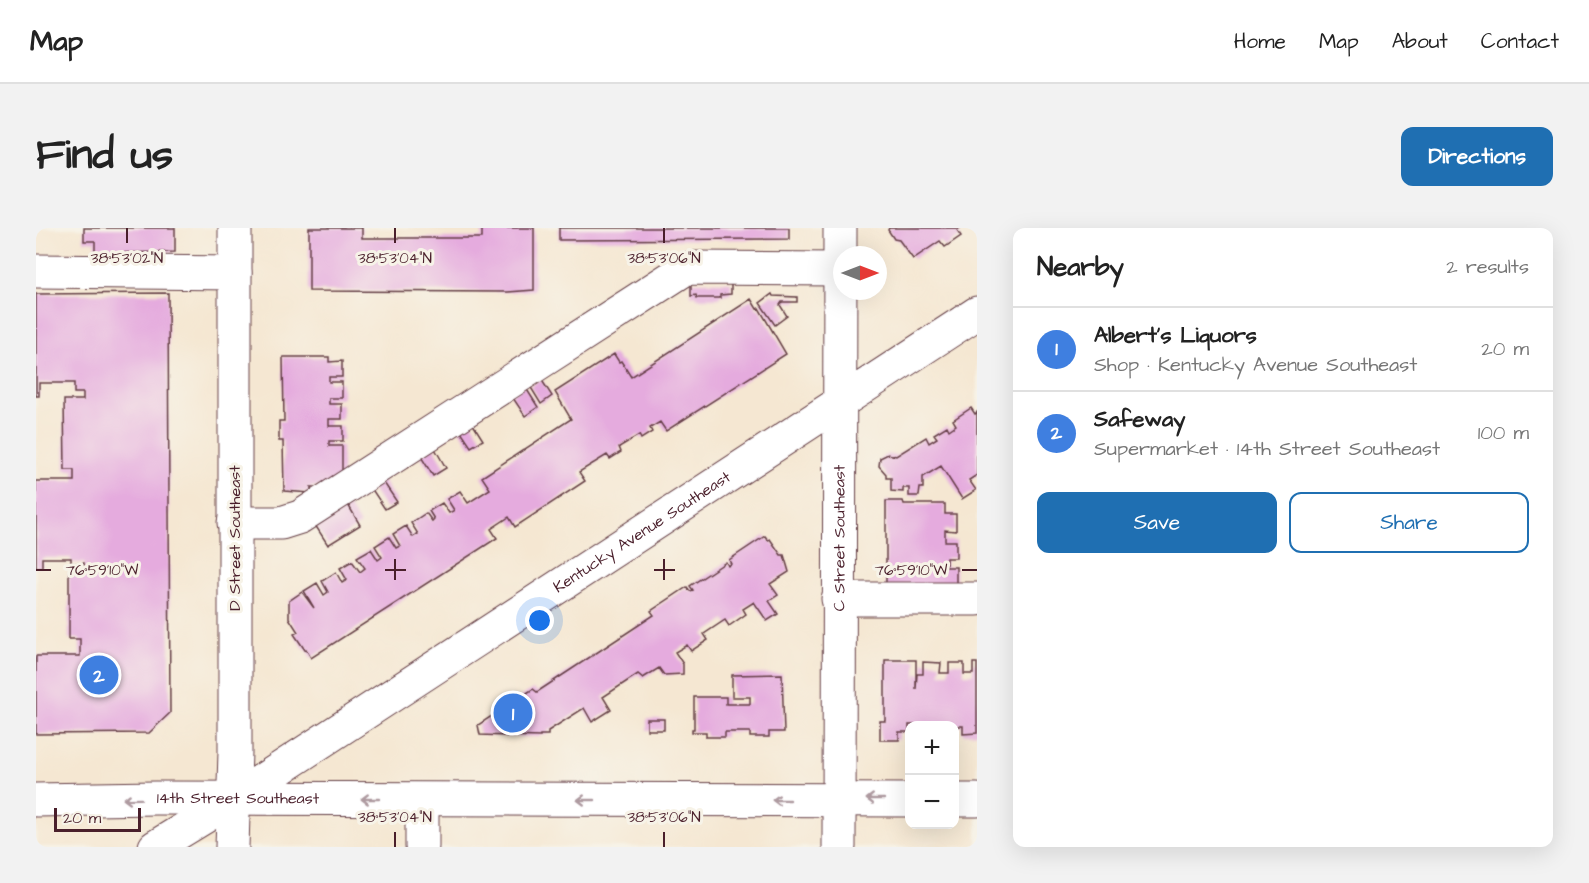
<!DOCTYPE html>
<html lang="en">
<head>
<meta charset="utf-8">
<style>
	body { margin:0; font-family:"Architects Daughter",sans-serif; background:#f2f2f2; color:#222 }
	.controls { position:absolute; right:18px; bottom:18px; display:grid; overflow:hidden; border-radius:12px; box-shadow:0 6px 24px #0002 }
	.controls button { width:54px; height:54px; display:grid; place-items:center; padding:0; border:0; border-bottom:2px solid #e0e0e0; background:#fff; color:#222; font:30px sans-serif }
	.compass { position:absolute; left:797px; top:18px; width:54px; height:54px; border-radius:50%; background:#fff; box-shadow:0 6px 24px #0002; rotate:90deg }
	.scale { position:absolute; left:18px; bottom:15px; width:87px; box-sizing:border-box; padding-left:6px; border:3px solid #4a1f2b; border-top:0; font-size:16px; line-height:21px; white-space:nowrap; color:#4a1f2b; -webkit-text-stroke:4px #f7f3e8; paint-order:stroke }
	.you { position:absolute; left:504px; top:393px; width:21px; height:21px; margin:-15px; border:4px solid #fff; border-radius:50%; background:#1a73e8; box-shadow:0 0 0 9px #1a73e833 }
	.badge { display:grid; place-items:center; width:39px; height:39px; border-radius:50%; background:#1f6fb2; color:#fff; font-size:20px; font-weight:700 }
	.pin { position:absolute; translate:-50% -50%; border:3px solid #fff; box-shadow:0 2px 6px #0006 }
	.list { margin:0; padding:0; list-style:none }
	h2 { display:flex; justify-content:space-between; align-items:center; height:78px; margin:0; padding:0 24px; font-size:26px }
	h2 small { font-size:20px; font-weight:400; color:#767676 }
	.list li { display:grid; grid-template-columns:39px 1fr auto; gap:18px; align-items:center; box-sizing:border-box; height:84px; padding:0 24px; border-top:2px solid #e0e0e0 }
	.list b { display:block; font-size:22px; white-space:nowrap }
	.list p { margin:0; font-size:20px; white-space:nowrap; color:#767676 }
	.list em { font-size:20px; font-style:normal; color:#767676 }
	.actions { display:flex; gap:12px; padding:18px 24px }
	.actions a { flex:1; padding:14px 0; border:2px solid #1f6fb2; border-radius:12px; text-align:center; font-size:21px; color:#1f6fb2 }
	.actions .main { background:#1f6fb2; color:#fff }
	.map { position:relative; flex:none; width:941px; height:619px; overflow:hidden; border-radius:12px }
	header { display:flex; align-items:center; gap:36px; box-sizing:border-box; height:84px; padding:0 30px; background:#fff; border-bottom:2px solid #e0e0e0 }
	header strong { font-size:28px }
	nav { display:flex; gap:33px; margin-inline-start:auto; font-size:21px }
	.intro { display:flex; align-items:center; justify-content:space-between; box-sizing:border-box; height:144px; padding:0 36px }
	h1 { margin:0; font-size:42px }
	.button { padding:15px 27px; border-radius:12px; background:#1f6fb2; color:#fff; font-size:21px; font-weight:700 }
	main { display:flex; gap:36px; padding:0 36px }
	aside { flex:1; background:#fff; border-radius:12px; box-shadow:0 6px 24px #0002 }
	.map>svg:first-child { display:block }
	.building { fill:#e5abde }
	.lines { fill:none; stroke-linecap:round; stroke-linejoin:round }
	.minor-casing { stroke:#643d44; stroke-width:35 }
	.minor { stroke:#fff; stroke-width:33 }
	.oneway { stroke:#ae9aa0 }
	.ticks { fill:none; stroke:#4a1f2b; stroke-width:2 }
	.labels { text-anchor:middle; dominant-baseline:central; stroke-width:6; stroke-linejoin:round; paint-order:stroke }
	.street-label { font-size:16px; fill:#4a1f2b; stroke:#f7f3e8 }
	.ticks-label { font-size:15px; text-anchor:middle; fill:#4a1f2b; stroke:#f7f3e8; stroke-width:6; stroke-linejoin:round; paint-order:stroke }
</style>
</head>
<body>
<header>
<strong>Map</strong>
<nav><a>Home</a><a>Map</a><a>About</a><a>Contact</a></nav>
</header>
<div class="intro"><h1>Find us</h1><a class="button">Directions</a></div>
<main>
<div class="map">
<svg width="941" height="619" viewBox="0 0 941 619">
	<rect width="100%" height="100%" fill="#f7f3e8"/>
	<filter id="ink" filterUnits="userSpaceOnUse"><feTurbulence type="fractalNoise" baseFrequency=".0167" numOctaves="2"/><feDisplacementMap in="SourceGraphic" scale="12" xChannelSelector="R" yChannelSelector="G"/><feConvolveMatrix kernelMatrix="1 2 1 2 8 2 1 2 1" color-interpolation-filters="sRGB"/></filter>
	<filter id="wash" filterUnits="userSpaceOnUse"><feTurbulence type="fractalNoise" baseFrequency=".008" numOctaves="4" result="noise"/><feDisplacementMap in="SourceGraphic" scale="24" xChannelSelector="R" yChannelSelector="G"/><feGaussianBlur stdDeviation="1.35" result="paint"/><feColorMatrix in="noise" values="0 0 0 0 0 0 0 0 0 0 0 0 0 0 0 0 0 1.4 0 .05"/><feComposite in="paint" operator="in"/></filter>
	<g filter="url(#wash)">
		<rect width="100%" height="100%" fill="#f5e7d2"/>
		<g id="blocks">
			<path class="building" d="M48 0H139V24L59 25V13H48Z
				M273 0H326V10H446V0H498V62L472 64 273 63Z
				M523 0H753V11L523 12Z
				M853 0H924L921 2 925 8 909 19 904 13 877 31 863 12 858 11 852 2Z
				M655 54H695V66L684 67V70H661L660 67 655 68Z
				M132 65 134 485 113 505 0 506V428H44V411H33V344H48V335H35V330H6V339H0V253H38V242H29L28 172H47V165H38V155H3V168H0V66Z
				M736 66 737 68 761 69V74H746L744 77 751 88 739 97 724 75Z
				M715 71 721 81 723 80 750 126 630 203 624 194 614 200 616 204 605 211 603 207 583 219 585 224 574 231 571 227 543 244 549 253 479 299 473 289 455 301 461 310 275 430 270 421 269 422 258 406 262 404 253 390V373L266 364 278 380 268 363 281 355 288 367 292 364 286 353 300 344 306 355 311 352 304 340 316 333 324 344 329 340 321 329 335 321 342 332 346 329 339 318 353 309 360 320 364 318 357 306 370 298 377 309 382 306 375 295 390 285 396 293 398 291 393 283 406 275 413 285 417 283 418 282 411 271 424 263 432 275 454 261 446 249 535 191 519 164 578 126 583 134 585 133 595 149Z
				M247 129H293V134L306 133V149H293V154H306V170H293V176H306V191H293V198H307V213H293V218H306V248L292 259H275V265L248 263 247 213H243V193H248Z
				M505 151 516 168 505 176 494 158Z
				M488 157 502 179 489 188 475 167Z
				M935 180 939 186 941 184V247L933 252 940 262 926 271 905 238 887 249V260H884L883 268H873V260H867V264L855 263V250H850V246L843 238 844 230 852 226 860 228 890 209 893 215 901 210 898 206 911 198 913 202 920 197 917 192Z
				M435 193 447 212 435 219 423 201Z
				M398 219 410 240 397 248 384 227Z
				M346 252 361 274 349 281 335 260Z
				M850 273H867L868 276H909V286H920V303L909 302V313H920V330H910V339H920V356L850 360Z
				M311 275 324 297 292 317 279 297Z
				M729 308 732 312 734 311 745 327H748L753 344 734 356 742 367 733 373 742 386 731 393 718 374 707 381 710 386 693 398 689 392 668 406 672 412 655 423 651 417 639 424 647 436V446L628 447 623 440 607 450 602 446 567 469 575 482 556 494 548 480 512 503V507H504V509L444 507 442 497 497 461 501 464 618 387 615 383 651 359 654 363 657 362 654 358 690 334 692 338 695 336 693 332Z
				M849 432H880V461L881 446H887V434L905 435 904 445H913V435H928V446H937V435H941V505L927 506V498H921V505H918V497H873V504H863V512H844V493H849Z
				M746 446 748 504H733V509H714V504H689V509H670V504H656V501H658V469H690V476H714V469H696V447Z
				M611 491H628V502H611Z"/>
		</g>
	</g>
	<g filter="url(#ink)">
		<use href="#blocks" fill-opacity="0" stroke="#643d44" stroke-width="1.5"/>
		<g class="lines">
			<defs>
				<g id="minor">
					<path d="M0 43 199 45"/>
					<path d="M198 295H245L264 289 649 41 657 40 804 41"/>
					<path d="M802 371H941"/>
					<path id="s1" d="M0 572 119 570 873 572"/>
					<path d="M386 572V619"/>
					<path d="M918 572H941"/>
					<path id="s2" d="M119 619 196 572 941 85"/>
					<path d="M196 619 199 524V0"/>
					<path id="s3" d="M803 619 804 0"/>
				</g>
			</defs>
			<use href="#minor" class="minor-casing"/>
			<use href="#minor" class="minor"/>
		</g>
		<defs><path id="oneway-shaft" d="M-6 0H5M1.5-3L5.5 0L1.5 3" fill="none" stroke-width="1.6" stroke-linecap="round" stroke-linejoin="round" transform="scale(1.5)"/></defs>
		<g class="oneway">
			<use href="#oneway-shaft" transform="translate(96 571) rotate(179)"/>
			<use href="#oneway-shaft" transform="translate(334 571) rotate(-180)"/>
			<use href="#oneway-shaft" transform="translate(839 571) rotate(-180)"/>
			<use href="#oneway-shaft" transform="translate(550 572) rotate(180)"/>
			<use href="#oneway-shaft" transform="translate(745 572) rotate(180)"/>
		</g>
	</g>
	<path class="ticks" d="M91 0V15M359 0V15M628 0V15M359 331V352M628 331V352M0 342H15M349 342H370M618 342H639M926 342H941M359 604V619M628 604V619"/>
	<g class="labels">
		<g class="street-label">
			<text stroke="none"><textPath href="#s2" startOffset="580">Kentucky Avenue Southeast</textPath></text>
			<text stroke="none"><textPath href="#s3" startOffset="309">C Street Southeast</textPath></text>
			<text transform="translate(199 310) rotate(-90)">D Street Southeast</text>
			<text stroke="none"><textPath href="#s1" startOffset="202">14th Street Southeast</textPath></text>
		</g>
	</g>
	<g class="ticks-label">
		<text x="91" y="35">38°53'02"N</text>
		<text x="359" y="35">38°53'04"N</text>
		<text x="628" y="35">38°53'06"N</text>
		<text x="875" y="347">76°59'10"W</text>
		<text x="66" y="347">76°59'10"W</text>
		<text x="359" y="594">38°53'04"N</text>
		<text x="628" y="594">38°53'06"N</text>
	</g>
</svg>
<div class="controls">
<button>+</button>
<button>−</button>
</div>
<svg class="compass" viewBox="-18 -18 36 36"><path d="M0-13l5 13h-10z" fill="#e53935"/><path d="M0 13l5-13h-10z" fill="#767676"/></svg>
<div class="scale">20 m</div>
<div class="you"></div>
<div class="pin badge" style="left:477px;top:485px;background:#3f7fe0">1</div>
<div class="pin badge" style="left:63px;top:447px;background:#3f7fe0">2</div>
</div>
<aside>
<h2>Nearby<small>2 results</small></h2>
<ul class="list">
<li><span class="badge" style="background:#3f7fe0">1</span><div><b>Albert's Liquors</b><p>Shop · Kentucky Avenue Southeast</p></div><em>20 m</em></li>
<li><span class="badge" style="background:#3f7fe0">2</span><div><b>Safeway</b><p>Supermarket · 14th Street Southeast</p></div><em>100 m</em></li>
</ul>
<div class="actions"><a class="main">Save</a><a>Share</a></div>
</aside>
</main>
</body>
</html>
